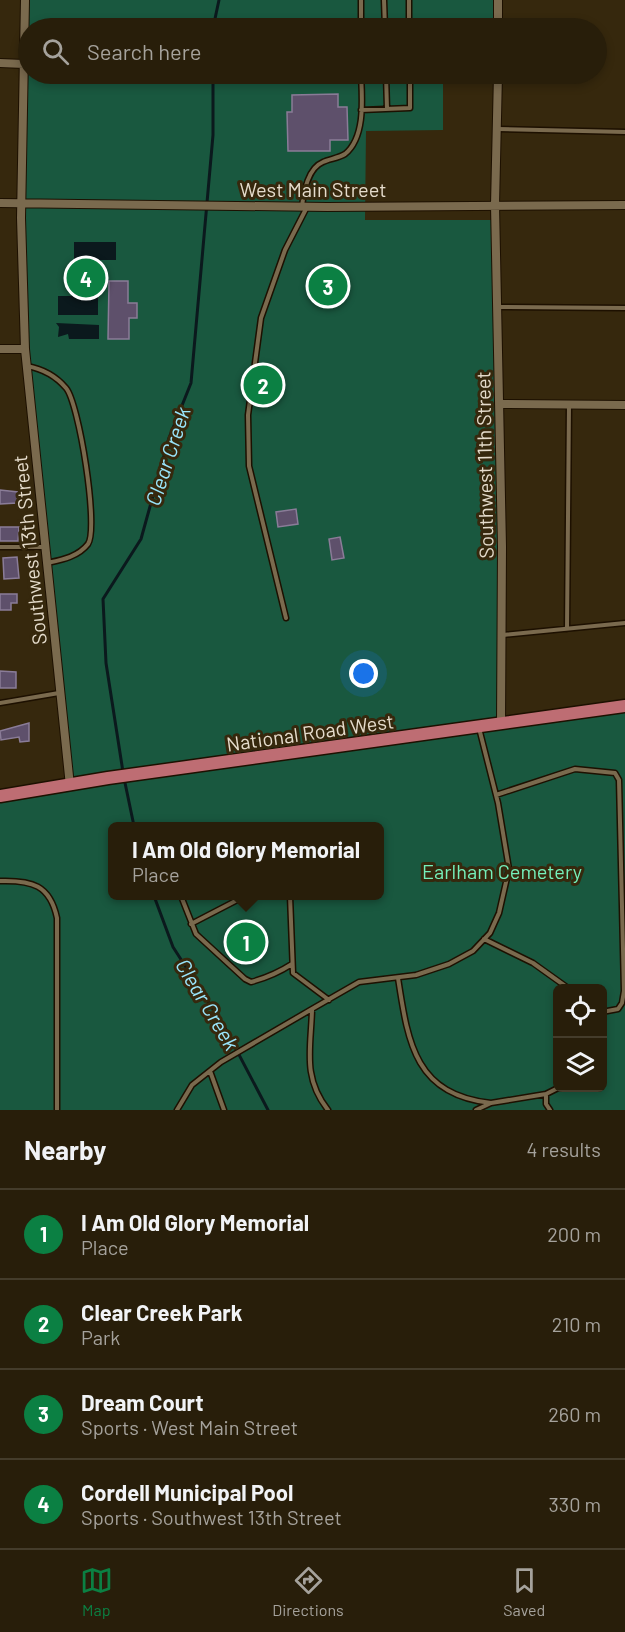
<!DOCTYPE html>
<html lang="en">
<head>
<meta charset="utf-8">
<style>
	body { margin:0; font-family:Barlow,sans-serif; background:#342b18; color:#f1f3f6 }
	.controls { position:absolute; right:18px; bottom:18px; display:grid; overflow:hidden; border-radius:9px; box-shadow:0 3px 9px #0003 }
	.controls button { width:54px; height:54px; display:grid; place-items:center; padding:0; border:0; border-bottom:2px solid #443c2b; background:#281e0a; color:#f1f3f6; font:30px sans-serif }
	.you { position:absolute; left:364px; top:674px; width:21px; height:21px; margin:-15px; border:4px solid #fff; border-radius:50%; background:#1a73e8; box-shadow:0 0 0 9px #1a73e833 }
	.badge { display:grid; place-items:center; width:39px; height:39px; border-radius:50%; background:#0b8043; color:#fff; font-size:20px; font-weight:700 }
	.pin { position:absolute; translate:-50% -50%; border:3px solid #fff; box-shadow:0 2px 6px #0006 }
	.popup { position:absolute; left:108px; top:822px; width:276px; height:78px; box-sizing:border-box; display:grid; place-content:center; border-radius:9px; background:#281e0a; filter:drop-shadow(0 2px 4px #0005); font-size:20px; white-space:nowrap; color:#a5a29c }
	.popup b { font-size:22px; color:#f1f3f6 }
	.popup::after { content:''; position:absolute; left:50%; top:100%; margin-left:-12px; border:12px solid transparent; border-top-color:#281e0a }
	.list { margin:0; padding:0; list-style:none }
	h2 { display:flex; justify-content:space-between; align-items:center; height:78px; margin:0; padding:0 24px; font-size:26px }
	h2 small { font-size:20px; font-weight:400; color:#a5a29c }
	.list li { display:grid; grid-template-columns:39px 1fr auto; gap:18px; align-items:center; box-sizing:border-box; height:90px; padding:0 24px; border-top:2px solid #443c2b }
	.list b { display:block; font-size:22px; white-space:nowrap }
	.list p { margin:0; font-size:20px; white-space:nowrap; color:#a5a29c }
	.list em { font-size:20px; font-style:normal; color:#a5a29c }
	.icon { flex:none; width:33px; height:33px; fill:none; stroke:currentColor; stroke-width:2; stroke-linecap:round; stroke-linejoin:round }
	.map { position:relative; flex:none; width:625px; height:1110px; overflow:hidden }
	.search { position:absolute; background:#281e0a; box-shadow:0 3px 9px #0003; left:18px; right:18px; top:18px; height:66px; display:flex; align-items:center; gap:15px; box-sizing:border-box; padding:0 21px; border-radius:33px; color:#a5a29c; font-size:22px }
	.sheet { height:438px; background:#281e0a }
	nav { display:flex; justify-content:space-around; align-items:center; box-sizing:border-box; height:84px; border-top:2px solid #443c2b; background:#281e0a; font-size:16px; color:#a5a29c }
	nav a { display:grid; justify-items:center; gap:3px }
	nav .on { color:#0b8043 }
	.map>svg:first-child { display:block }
	.green { fill:#19583f; fill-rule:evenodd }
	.water { fill:#0b191d }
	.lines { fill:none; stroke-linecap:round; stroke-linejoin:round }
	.stream { stroke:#0b191d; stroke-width:3 }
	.building { fill:#5e506b; stroke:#8a7c98; stroke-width:1.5 }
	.lane-casing { stroke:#1d1000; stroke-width:7 }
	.street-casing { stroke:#1d1000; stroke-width:10 }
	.primary-casing { stroke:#1d1000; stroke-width:15 }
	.lane { stroke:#7a6a4e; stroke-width:4 }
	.street { stroke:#7a6a4e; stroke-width:8 }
	.primary { stroke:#be6d73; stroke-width:12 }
	.labels { text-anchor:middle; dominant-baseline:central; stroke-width:6; stroke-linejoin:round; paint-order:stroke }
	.street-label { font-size:20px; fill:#e5dccc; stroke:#36280d }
	.park-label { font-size:20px; fill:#75f0bb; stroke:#36280d }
	.water-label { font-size:21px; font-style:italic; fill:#99e5fb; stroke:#36280d }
</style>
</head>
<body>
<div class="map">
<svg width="625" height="1110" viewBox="0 0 625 1110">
	<rect width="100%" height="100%" fill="#36280d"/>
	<path class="green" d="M25 0H498V23L444 21V28H28V74H443V130L366 131 365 220H496L502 724 625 706V1110H0V796L69 786 21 272ZM112 826H380V896H112ZM558 988H602V1088H558Z"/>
	<path class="water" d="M74 242H116V260H98V315H58V296H74Z
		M56 323 99 325V339H69L68 334 58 337 59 327Z"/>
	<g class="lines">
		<path class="stream" d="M213 28 219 0
			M123 772 106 663 103 599 141 539 169 438 191 383 213 135V74
			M124 778 134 826
			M154 896 173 947 225 1028 268 1110"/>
	</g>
	<path class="building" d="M338 94V107H347L348 140H330V151H288L287 112H292V95Z
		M109 281H128V303H137V318H129V339H108Z
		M0 490 18 492 17 503 0 504Z
		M296 509 298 524 278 527 276 512Z
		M0 527H19L18 541H0Z
		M340 537 344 558 332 560 329 539Z
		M17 557 19 578 4 579 3 558Z
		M0 594H17V603H11V610H0Z
		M0 671 16 672V688H0Z
		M29 723V741L20 742 19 737 1 740 0 731Z"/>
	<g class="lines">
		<defs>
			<path id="lane" d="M361 0V28
				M384 0 385 28
				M409 0V28
				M386 74 387 109
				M361 110 410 108V74
				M498 129 625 132
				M302 206C304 191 308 168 323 162 329 159 339 158 345 154 366 137 362 97 361 74
				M498 307 625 308
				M27 366C43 369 55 375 66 388 79 403 99 528 88 544 78 557 61 560 47 563
				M0 547H44
				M286 618 249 466 248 415 261 318 285 250 307 207
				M567 629 569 405
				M503 635 625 623
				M0 703 59 693
				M496 795 575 769 615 773 619 780 624 991 622 1003 618 1009 602 1012
				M0 881C32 880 50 885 57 918V1110
				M181 896 196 934 245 979 251 982C266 978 278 973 292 964
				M290 896 293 973 329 1000
				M191 924 245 896
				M484 939 533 963 568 988
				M398 978C408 1043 415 1095 491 1103
				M312 1010C311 1048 302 1077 328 1110
				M210 1071 224 1110
				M177 1110 192 1085 221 1062 312 1009 359 982 416 975 449 964 473 951 490 933 499 913 509 869 498 803 479 728
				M476 1110 491 1103 546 1094
				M550 1110 546 1104V1094L558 1088"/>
			<path id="street" d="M25 0 21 218 25 349 70 786
				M498 28V0
				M0 63 24 64
				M498 74 495 205 502 547 501 724
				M0 203 327 207 625 205
				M0 349H25
				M499 404 625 405"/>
			<path id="primary" d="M0 796 108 778 625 706"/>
		</defs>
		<use href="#lane" class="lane-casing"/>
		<use href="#street" class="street-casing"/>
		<use href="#primary" class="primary-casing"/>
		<use href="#lane" class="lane"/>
		<use href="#street" class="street"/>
		<use href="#primary" class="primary"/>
	</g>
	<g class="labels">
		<g class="street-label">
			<text x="313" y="189">West Main Street</text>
			<text transform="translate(484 465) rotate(-91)">Southwest 11th Street</text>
			<text transform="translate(29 550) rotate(-96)">Southwest 13th Street</text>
			<text transform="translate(310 732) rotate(-8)">National Road West</text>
		</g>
		<g class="park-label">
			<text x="502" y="871">Earlham Cemetery</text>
		</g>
		<g class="water-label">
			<text transform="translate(167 456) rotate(-72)">Clear Creek</text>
			<text transform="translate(208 1004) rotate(59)">Clear Creek</text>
		</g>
	</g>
</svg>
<div class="controls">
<button><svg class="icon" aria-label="locate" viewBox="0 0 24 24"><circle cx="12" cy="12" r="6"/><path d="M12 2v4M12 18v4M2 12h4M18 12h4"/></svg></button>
<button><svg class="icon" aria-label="layers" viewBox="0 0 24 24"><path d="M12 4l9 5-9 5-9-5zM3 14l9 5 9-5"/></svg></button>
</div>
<div class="you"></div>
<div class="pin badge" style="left:246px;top:942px">1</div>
<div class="popup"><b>I Am Old Glory Memorial</b>Place</div>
<div class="pin badge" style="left:263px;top:385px">2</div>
<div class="pin badge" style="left:328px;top:286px">3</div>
<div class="pin badge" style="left:86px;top:278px">4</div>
<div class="search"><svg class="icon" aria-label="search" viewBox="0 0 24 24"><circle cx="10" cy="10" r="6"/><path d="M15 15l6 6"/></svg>Search here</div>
</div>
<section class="sheet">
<h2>Nearby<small>4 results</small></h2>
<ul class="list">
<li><span class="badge">1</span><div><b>I Am Old Glory Memorial</b><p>Place</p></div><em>200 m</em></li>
<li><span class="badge">2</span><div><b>Clear Creek Park</b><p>Park</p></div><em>210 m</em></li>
<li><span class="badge">3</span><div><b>Dream Court</b><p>Sports · West Main Street</p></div><em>260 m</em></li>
<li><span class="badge">4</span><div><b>Cordell Municipal Pool</b><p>Sports · Southwest 13th Street</p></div><em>330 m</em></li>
</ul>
</section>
<nav>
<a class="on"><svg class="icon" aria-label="map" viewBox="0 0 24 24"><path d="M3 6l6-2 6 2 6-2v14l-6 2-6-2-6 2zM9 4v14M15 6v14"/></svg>Map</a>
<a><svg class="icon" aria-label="directions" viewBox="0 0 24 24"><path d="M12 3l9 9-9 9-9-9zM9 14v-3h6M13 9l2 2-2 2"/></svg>Directions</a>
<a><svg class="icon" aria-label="saved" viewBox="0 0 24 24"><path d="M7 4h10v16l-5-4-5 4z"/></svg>Saved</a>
</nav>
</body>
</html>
